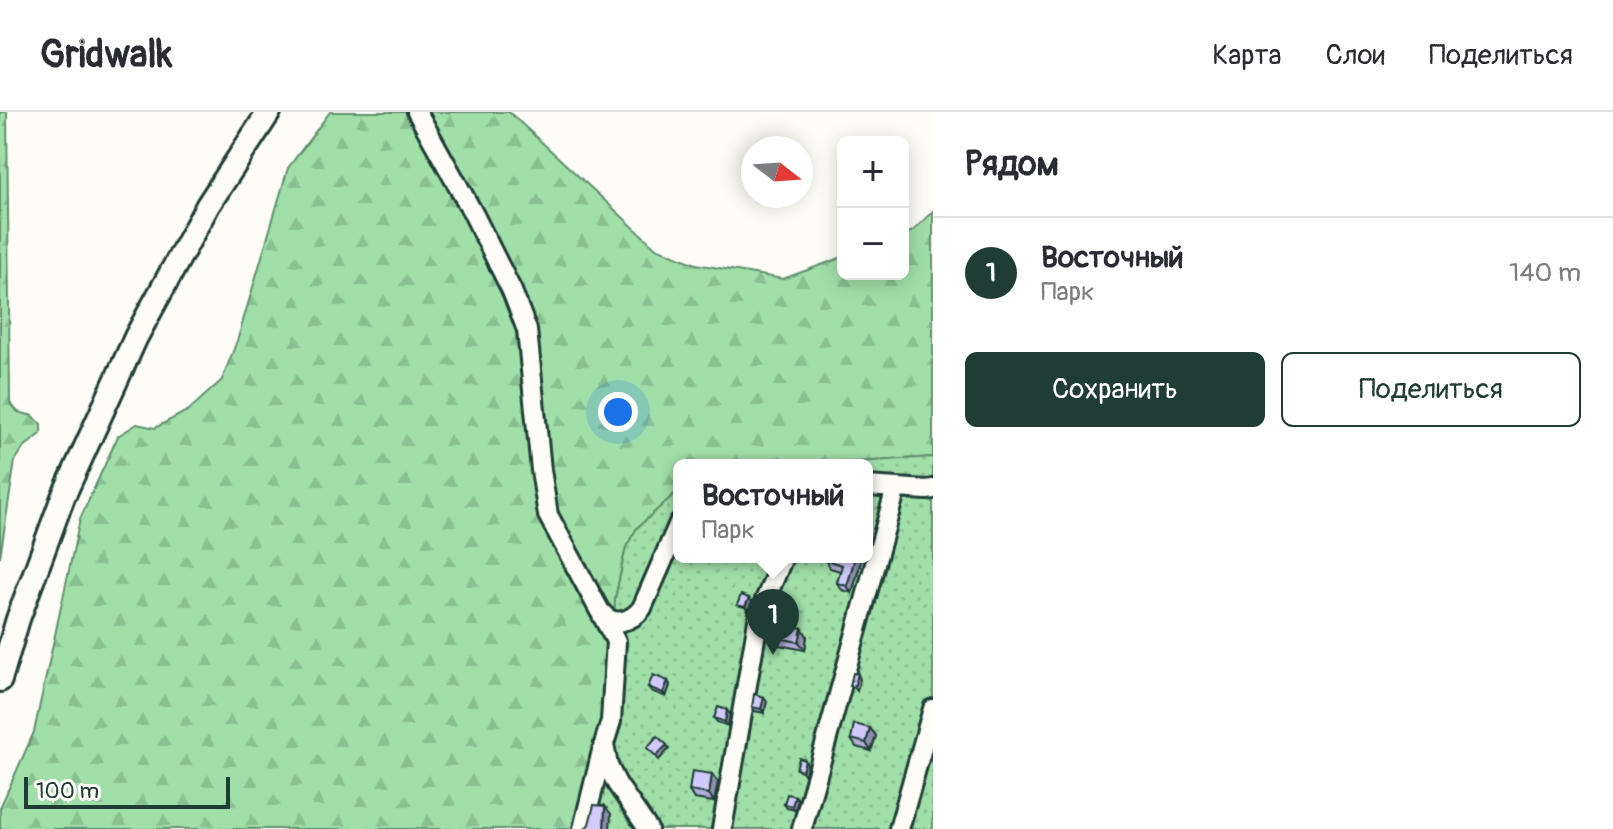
<!DOCTYPE html>
<html lang="ru">
<head>
<meta charset="utf-8">
<style>
	body { margin:0; font-family:Pangolin,sans-serif; background:#f2f2f3; color:#2b2b33 }
	.controls { position:absolute; right:24px; top:24px; display:grid; overflow:hidden; border-radius:12px; box-shadow:0 4px 20px #0003 }
	.controls button { width:72px; height:72px; display:grid; place-items:center; padding:0; border:0; border-bottom:2px solid #e1e1e2; background:#fff; color:#2b2b33; font:40px sans-serif }
	.compass { position:absolute; left:741px; top:24px; width:72px; height:72px; border-radius:50%; background:#fff; box-shadow:0 4px 20px #0003; rotate:107deg }
	.scale { position:absolute; left:24px; bottom:20px; width:206px; box-sizing:border-box; padding-left:8px; border:4px solid #1f3d34; border-top:0; font-size:22px; line-height:28px; white-space:nowrap; color:#1f3d34; -webkit-text-stroke:6px #fdfcf7; paint-order:stroke }
	.you { position:absolute; left:618px; top:300px; width:28px; height:28px; margin:-20px; border:6px solid #fff; border-radius:50%; background:#1a73e8; box-shadow:0 0 0 12px #1a73e833 }
	.badge { display:grid; place-items:center; width:52px; height:52px; border-radius:50%; background:#1f3d34; color:#fff; font-size:26px; font-weight:700 }
	.pin { position:absolute; translate:-50% -66px; filter:drop-shadow(0 2px 4px #0008) }
	.pin::after { content:''; position:absolute; top:42px; width:28px; height:24px; background:inherit; clip-path:polygon(0 0,100% 0,50% 100%) }
	.popup { position:absolute; left:673px; top:347px; width:200px; height:104px; box-sizing:border-box; display:grid; place-content:center; border-radius:12px; background:#fff; filter:drop-shadow(0 2px 6px #0005); font-size:26px; white-space:nowrap; color:#7c7c81 }
	.popup b { font-size:30px; color:#2b2b33 }
	.popup::after { content:''; position:absolute; left:50%; top:100%; margin-left:-16px; border:16px solid transparent; border-top-color:#fff }
	.list { margin:0; padding:0; list-style:none }
	h2 { display:flex; justify-content:space-between; align-items:center; height:104px; margin:0; padding:0 32px; font-size:34px }
	h2 small { font-size:26px; font-weight:400; color:#7c7c81 }
	.list li { display:grid; grid-template-columns:52px 1fr auto; gap:24px; align-items:center; box-sizing:border-box; height:112px; padding:0 32px; border-top:2px solid #e1e1e2 }
	.list b { display:block; font-size:30px; white-space:nowrap }
	.list p { margin:0; font-size:26px; white-space:nowrap; color:#7c7c81 }
	.list em { font-size:26px; font-style:normal; color:#7c7c81 }
	.actions { display:flex; gap:16px; padding:24px 32px }
	.actions a { flex:1; padding:18px 0; border:2px solid #1f3d34; border-radius:12px; text-align:center; font-size:28px; color:#1f3d34 }
	.actions .main { background:#1f3d34; color:#fff }
	.map { position:relative; flex:none; width:933px; height:717px; overflow:hidden }
	header { display:flex; align-items:center; gap:48px; box-sizing:border-box; height:112px; padding:0 40px; background:#fff; border-bottom:2px solid #e1e1e2 }
	header strong { font-size:38px }
	nav { display:flex; gap:44px; margin-inline-start:auto; font-size:28px }
	main { display:flex }
	aside { flex:1; background:#fff }
	.map>svg:first-child { display:block }
	.forest { fill:url(#forest-firs); stroke:#608e6e; stroke-width:2 }
	.garden { fill:url(#garden-dots); stroke:#608e6e; stroke-width:2 }
	.lines { fill:none; stroke-linecap:round; stroke-linejoin:round }
	.minor-casing { stroke:#1f3d34; stroke-width:24 }
	.major-casing { stroke:#1f3d34; stroke-width:28 }
	.minor { stroke:#fdfcf7; stroke-width:18 }
	.major { stroke:#fdfcf7; stroke-width:22 }
	.wall { fill:#b5add9; stroke:#1f3d34; stroke-width:2 }
	.shaded-wall { fill:#938db0; stroke:#1f3d34; stroke-width:2 }
	.building { fill:#d2c9fc; stroke:#1f3d34; stroke-width:2 }
</style>
</head>
<body>
<header>
<strong>Gridwalk</strong>
<nav><a>Карта</a><a>Слои</a><a>Поделиться</a></nav>
</header>
<main>
<div class="map">
<svg width="933" height="717" viewBox="0 0 933 717">
	<defs>
		<pattern id="forest-firs" width="22" height="20" patternUnits="userSpaceOnUse" patternTransform="scale(2)"><rect width="22" height="20" fill="#a0dfa8"/><path d="M5 1l3.5 6h-7zM16 11l3.5 6h-7z" fill="#89c091"/></pattern>
		<pattern id="garden-dots" width="8" height="8" patternUnits="userSpaceOnUse" patternTransform="scale(2)"><rect width="8" height="8" fill="#a0dfa8"/><path d="M2 2h.1M6 6h.1" fill="none" stroke="#89c091" stroke-width="1.8" stroke-linecap="round"/></pattern>
	</defs>
	<rect width="100%" height="100%" fill="#fdfcf7"/>
	<filter id="ink" filterUnits="userSpaceOnUse"><feTurbulence type="fractalNoise" baseFrequency=".0125" numOctaves="2"/><feDisplacementMap in="SourceGraphic" scale="16" xChannelSelector="R" yChannelSelector="G"/><feConvolveMatrix kernelMatrix="1 2 1 2 8 2 1 2 1" color-interpolation-filters="sRGB"/></filter>
	<g filter="url(#ink)">
		<path class="forest" d="M0 0H7L10 291 18 300 33 304 41 312V322L24 335 15 349 0 445Z
			M330 0H509L656 136 696 152 783 167 843 145V162H903V123L913 119 933 99V345L842 351 679 353V378L637 416 626 435 615 487 611 599 580 717H0V696L34 620 80 407 118 324 137 312 155 316 189 298 222 268 238 226 288 56Z"/>
		<path class="garden" d="M933 345V717H580L611 599 615 487 626 435 637 416 679 378V445H867V353H762L842 351Z"/>
		<g class="lines">
			<defs>
				<path id="minor" d="M417 0 473 101 512 179 527 218 541 358 548 403 616 529 611 609 604 632 608 654 617 672 648 717
					M867 374 927 378 933 377
					M602 501C614 516 632 509 642 496L679 411
					M583 717 602 639
					M722 717 759 503 783 445
					M802 717 896 376
					M899 717 933 597"/>
				<path id="major" d="M0 568 18 507 63 385 136 225 208 93 269 0"/>
			</defs>
			<use href="#minor" class="minor-casing"/>
			<use href="#major" class="major-casing"/>
			<use href="#minor" class="minor"/>
			<use href="#major" class="major"/>
		</g>
		<path class="wall" d="M825 448 861 449 852 481 842 478 837 471 840 459 830 456Z
			M802 516 807 524 805 538 779 533 773 525Z
			M668 569 670 573 666 585 651 579 648 575Z
			M764 585 767 589 764 601 755 599 752 595Z
			M730 602 728 614 717 610 714 606Z
			M870 616 876 624 871 639 856 635 851 627Z
			M718 670 714 690 694 687 689 679Z
			M795 684 798 688 795 698 787 696 784 692Z"/>
		<path class="shaded-wall" d="M855 445H858L861 449 852 481 847 474Z
			M749 486 752 490 748 499 745 495Z
			M802 516 807 524 805 538 799 530Z
			M858 562 860 567 857 579 854 575Z
			M668 569 670 573 666 585 663 581Z
			M764 585 767 589 764 601 761 597Z
			M727 598 730 602 728 614 725 610Z
			M870 616 876 624 871 639 866 631Z
			M667 633 669 637 659 648 656 644Z
			M805 648 807 652 805 663 802 659Z
			M712 662 718 670 714 690 709 682Z
			M795 684 798 688 795 698 792 694Z
			M605 694 611 702 610 717H604Z"/>
		<path class="building" d="M826 445H855L847 474 837 471 842 453 825 448Z
			M741 483 749 486 745 495 737 493Z
			M776 511 802 516 799 530 773 525Z
			M853 561 858 562 854 575 850 574Z
			M653 563 668 569 663 581 648 575Z
			M754 582 764 585 761 597 752 595Z
			M718 595 727 598 725 610 714 606Z
			M854 612 870 616 866 631 851 627Z
			M657 624 667 633 656 644 647 636Z
			M799 646 805 648 802 659 796 657Z
			M692 659 712 662 709 682 689 679Z
			M787 682 795 684 792 694 784 692Z
			M594 693 605 694 604 717H585L589 712Z"/>
	</g>
</svg>
<div class="controls">
<button>+</button>
<button>−</button>
</div>
<svg class="compass" viewBox="-18 -18 36 36"><path d="M0-13l5 13h-10z" fill="#e53935"/><path d="M0 13l5-13h-10z" fill="#7c7c81"/></svg>
<div class="scale">100 m</div>
<div class="you"></div>
<div class="pin badge" style="left:773px;top:543px">1</div>
<div class="popup"><b>Восточный</b>Парк</div>
</div>
<aside>
<h2>Рядом<small></small></h2>
<ul class="list">
<li><span class="badge">1</span><div><b>Восточный</b><p>Парк</p></div><em>140 m</em></li>
</ul>
<div class="actions"><a class="main">Сохранить</a><a>Поделиться</a></div>
</aside>
</main>
</body>
</html>
